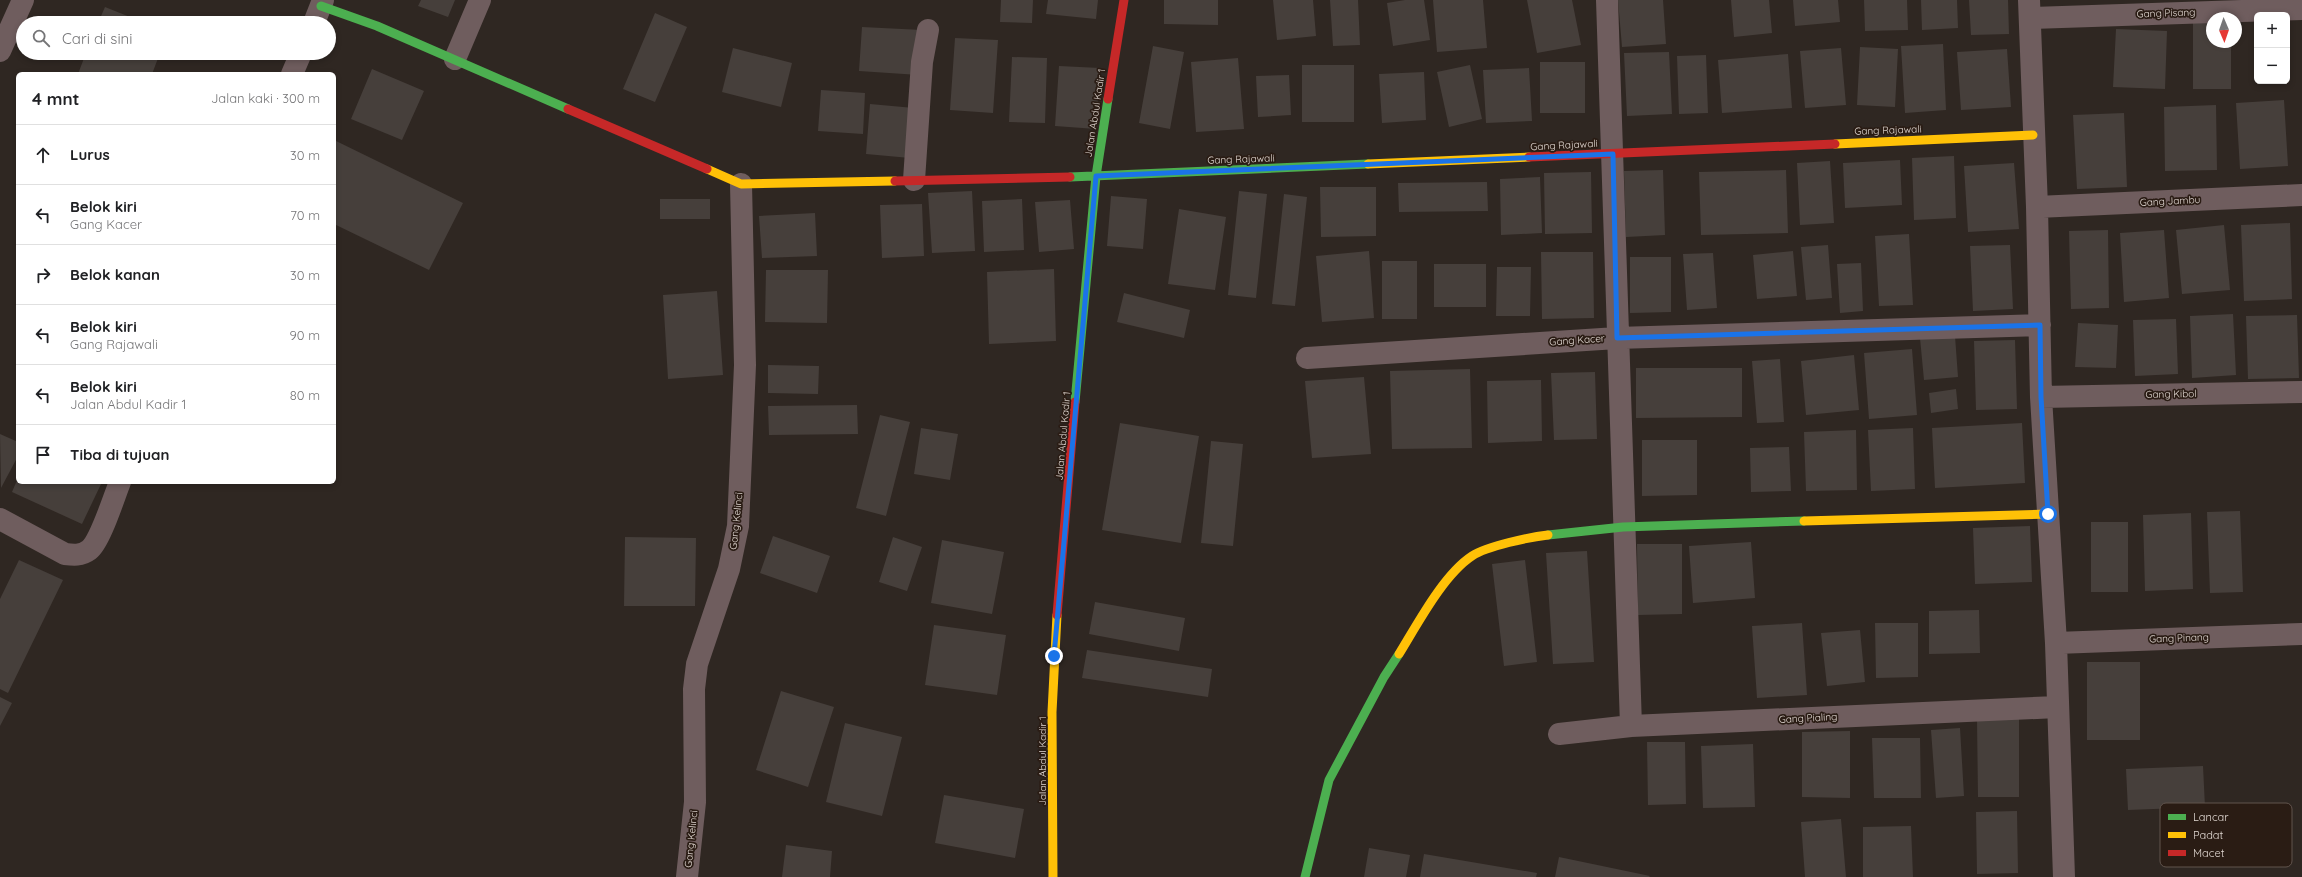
<!DOCTYPE html>
<html lang="id">
<head>
<meta charset="utf-8">
<style>
	body { margin:0; font-family:Quicksand,sans-serif; background:#f2f2f2; color:#202124 }
	.controls { position:absolute; right:12px; top:12px; display:grid; overflow:hidden; border-radius:6px; box-shadow:0 2px 6px #0003 }
	.controls button { width:36px; height:36px; display:grid; place-items:center; padding:0; border:0; border-bottom:1px solid #e0e0e0; background:#fff; color:#202124; font:20px sans-serif }
	.compass { position:absolute; left:2206px; top:12px; width:36px; height:36px; border-radius:50%; background:#fff; box-shadow:0 2px 6px #0003; rotate:178deg }
	.stop { position:absolute; width:12px; height:12px; margin:-9px; border:3px solid #1a73e8; border-radius:50%; background:#fff }
	.stop.end { background:#1a73e8; border-color:#fff; box-shadow:0 1px 4px #0008 }
	.list { margin:0; padding:0; list-style:none }
	h2 { display:flex; justify-content:space-between; align-items:center; height:52px; margin:0; padding:0 16px; font-size:17px }
	h2 small { font-size:13px; font-weight:400; color:#757577 }
	.list li { display:grid; grid-template-columns:26px 1fr auto; gap:12px; align-items:center; box-sizing:border-box; height:60px; padding:0 16px; border-top:1px solid #e0e0e0 }
	.list b { display:block; font-size:15px; white-space:nowrap }
	.list p { margin:0; font-size:13px; white-space:nowrap; color:#757577 }
	.list em { font-size:13px; font-style:normal; color:#757577 }
	.icon { flex:none; width:22px; height:22px; fill:none; stroke:currentColor; stroke-width:2; stroke-linecap:round; stroke-linejoin:round }
	.map { position:relative; flex:none; width:2302px; height:877px; overflow:hidden }
	.search { position:absolute; background:#fff; box-shadow:0 2px 6px #0003; left:16px; top:16px; width:320px; height:44px; display:flex; align-items:center; gap:10px; box-sizing:border-box; padding:0 14px; border-radius:22px; color:#757577; font-size:15px }
	.panel { position:absolute; background:#fff; box-shadow:0 2px 6px #0003; left:16px; top:72px; width:320px; height:412px; border-radius:6px }
	.map>svg:first-child { display:block }
	.building { fill:#463f3b }
	.lines { fill:none; stroke-linecap:round; stroke-linejoin:round }
	.street { stroke:#6f5d5e; stroke-width:22 }
	.fast { stroke:#4caf50; stroke-width:9 }
	.slow { stroke:#ffc107; stroke-width:9 }
	.jam { stroke:#c62828; stroke-width:9 }
	.route { stroke:#1a73e8; stroke-width:5 }
	.labels { text-anchor:middle; dominant-baseline:central; stroke-width:3.5; stroke-linejoin:round; paint-order:stroke }
	.street-label { font-size:10px; fill:#e1d8d2; stroke:#2a1c14 }
	.key { fill:#2a1c14; stroke:#61544d; stroke-width:1 }
	.key-label { font-size:11px; fill:#e1d8d2 }
</style>
</head>
<body>
<div class="map">
<svg width="2302" height="877" viewBox="0 0 2302 877">
	<rect width="100%" height="100%" fill="#2f2722"/>
	<path class="building" d="M421 0H455L448 17 418 6Z
		M1001 0H1033L1032 23 1000 22Z
		M1048 0H1098L1096 19 1046 14Z
		M1164 0H1218V25L1164 24Z
		M1273 0H1313L1316 36 1277 40Z
		M1330 0H1358L1360 45 1333 46Z
		M1405 0H1424L1430 40 1393 46 1387 3Z
		M1433 0H1483L1487 48 1437 52Z
		M1527 0H1572L1581 45 1537 53Z
		M1618 0H1663L1666 44 1622 47Z
		M1731 0H1769L1772 33 1734 37Z
		M1793 0H1838L1840 22 1795 26Z
		M1864 0H1907L1908 30 1865 31Z
		M1921 0H1957L1958 28 1922 30Z
		M1969 0H2008L2009 34 1971 35Z
		M105 7 145 23H98Z
		M655 13 687 27 655 102 623 89Z
		M2193 23H2212V42H2231V89H2193Z
		M862 27 922 30 919 75 859 71Z
		M2116 29 2167 31 2165 89 2113 87Z
		M955 38 998 40 993 113 950 110Z
		M1943 44 1946 110 1905 113 1901 46Z
		M1153 46 1184 52 1170 129 1139 123Z
		M1860 47 1898 49 1895 107 1857 105Z
		M733 48 792 63 781 107 722 92Z
		M1841 48 1846 105 1805 108 1800 51Z
		M2007 49 2011 107 1961 110 1957 52Z
		M1669 52 1672 114 1627 116 1624 53Z
		M86 53H160L152 74H78Z
		M1788 54 1792 108 1722 113 1718 60Z
		M1706 55 1708 113 1679 114 1677 56Z
		M1012 57 1047 58 1045 123 1009 122Z
		M1238 58 1244 129 1196 132 1191 62Z
		M1540 62H1585V113H1540Z
		M1302 65H1354V122H1302Z
		M1470 65 1482 119 1449 127 1437 72Z
		M1059 66 1100 68 1096 129 1055 126Z
		M1529 68 1532 121 1486 123 1483 70Z
		M372 69 424 91 402 140 351 119Z
		M1424 72 1426 120 1382 123 1379 74Z
		M1289 75 1291 115 1258 117 1256 76Z
		M821 90 865 93 863 134 818 131Z
		M2284 100 2288 166 2240 169 2236 103Z
		M870 104 914 108 910 158 866 154Z
		M2216 105 2217 170 2165 171 2164 107Z
		M2124 113 2127 187 2077 189 2073 115Z
		M334 140 463 203 429 270 334 224Z
		M1954 156 1956 218 1914 220 1912 158Z
		M1900 160 1902 205 1845 208 1843 163Z
		M1830 161 1834 223 1800 225 1797 163Z
		M2014 163 2019 229 1968 232 1964 166Z
		M1663 170 1665 235 1626 237 1624 171Z
		M1786 170 1788 233 1701 235 1699 172Z
		M1591 172 1592 233 1545 234 1544 173Z
		M1540 177 1542 233 1501 235 1500 179Z
		M1487 182 1488 211 1399 212 1398 183Z
		M1320 187H1376V236L1321 237Z
		M972 191 975 251 932 253 928 193Z
		M1239 191 1267 194 1256 298 1228 295Z
		M1284 194 1307 197 1295 306 1272 304Z
		M1111 196 1147 199 1143 249 1107 246Z
		M660 199H710V219H660Z
		M1022 199 1024 250 984 252 982 201Z
		M1070 200 1074 249 1039 252 1035 202Z
		M922 204 924 256 882 258 880 205Z
		M1179 209 1226 217 1215 290 1168 284Z
		M815 213 817 256 762 258 759 216Z
		M2290 223 2292 299 2244 301 2241 225Z
		M2224 225 2230 290 2182 294 2176 230Z
		M2108 230 2109 308 2071 309 2069 231Z
		M2164 230 2169 298 2124 302 2120 233Z
		M1909 234 1913 305 1879 306 1875 236Z
		M1828 245 1832 298 1806 300 1801 247Z
		M2010 245 2013 309 1973 311 1970 246Z
		M1369 251 1374 318 1322 322 1316 256Z
		M1793 251 1797 296 1757 299 1753 255Z
		M1541 252H1593L1594 318 1542 319Z
		M1713 253 1717 308 1687 310 1683 254Z
		M1630 257H1671V312L1630 313Z
		M1382 261H1417V319H1382Z
		M1861 263 1863 311 1840 313 1837 264Z
		M1434 264H1486V307H1434Z
		M1497 267H1531L1530 316H1496Z
		M1054 269 1056 341 989 344 987 272Z
		M766 270H828L827 323 765 322Z
		M717 291 723 375 668 379 663 295Z
		M1124 293 1190 310 1184 338 1117 322Z
		M2233 314 2236 375 2192 378 2190 316Z
		M2297 315 2299 378 2248 379 2246 316Z
		M2176 319 2178 374 2135 376 2133 320Z
		M2078 323 2118 325 2116 368 2075 367Z
		M1955 336 1958 377 1924 380 1920 338Z
		M2015 340 2017 409 1976 410 1974 341Z
		M1912 349 1917 415 1869 419 1864 353Z
		M1854 355 1859 410 1806 415 1801 361Z
		M1780 359 1784 422 1757 423 1752 361Z
		M768 365 819 366 818 394 768 393Z
		M1636 368H1742V417L1636 418Z
		M1470 369 1472 448 1392 449 1390 371Z
		M1595 372 1597 439 1554 440 1551 373Z
		M1364 377 1371 454 1312 458 1305 381Z
		M1541 380 1542 441 1488 443 1487 381Z
		M1956 389 1958 409 1931 413 1929 393Z
		M857 405 858 434 769 435 768 406Z
		M880 415 910 422 886 516 856 508Z
		M1120 423 1199 436 1181 543 1102 530Z
		M2022 423 2025 483 1935 488 1932 428Z
		M921 428 958 434 950 480 914 474Z
		M1913 428 1915 489 1871 491 1868 430Z
		M1856 430 1857 490 1806 491 1804 432Z
		M0 434 18 442V456L1 488Z
		M1642 440H1697V495L1642 496Z
		M1211 441 1243 444 1233 546 1201 543Z
		M1789 447 1791 491 1751 492 1750 448Z
		M18 478V482H102L82 524 12 492Z
		M2240 511 2243 592 2210 593 2207 512Z
		M2191 513 2193 589 2145 591 2143 515Z
		M2091 522H2128V592H2091Z
		M2030 526 2032 582 1975 584 1973 528Z
		M773 536 830 556 817 593 760 573Z
		M625 537 696 538 695 606H624Z
		M893 537 922 547 907 591 879 582Z
		M942 540 1004 552 992 614 931 603Z
		M1751 542 1755 598 1693 603 1689 546Z
		M1637 544H1682V614L1638 615Z
		M1587 551 1594 662 1553 664 1546 553Z
		M19 560 63 580 8 693 0 689V599Z
		M1525 560 1537 662 1504 666 1492 564Z
		M1095 602 1185 618 1179 651 1089 634Z
		M1979 610 1980 653 1929 654V611Z
		M1802 623 1807 695 1757 698 1752 626Z
		M1875 623H1918V677L1876 678Z
		M934 625 1006 635 997 695 925 685Z
		M1860 630 1865 682 1827 686 1821 633Z
		M1087 650 1212 669 1208 697 1082 678Z
		M2087 662H2140V740H2087Z
		M781 691 834 707 808 787 756 770Z
		M0 697 12 703 0 726Z
		M1977 719H2019V797H1978Z
		M845 723 902 737 882 816 826 802Z
		M1960 728 1964 796 1936 798 1931 730Z
		M1850 731V798L1802 797V732Z
		M1872 738H1920L1921 798H1874Z
		M1647 742H1685L1686 804 1648 805Z
		M1753 744 1755 807 1703 808 1701 746Z
		M2203 766 2205 807 2128 810 2126 769Z
		M944 795 1024 809 1015 858 935 843Z
		M2017 811 2018 873 1977 874 1976 812Z
		M1841 819 1846 877H1805L1801 822Z
		M1911 826 1913 877H1863V827Z
		M786 845 832 851 830 877H782Z
		M1369 848 1410 855 1406 877H1364Z
		M1424 854 1537 873 1536 877H1420Z
		M1559 857 1650 876 1649 877H1555Z"/>
	<g class="lines">
		<path class="street" d="M1607 0 1631 726
			M2029 0 2037 207 2041 397 2056 643 2064 877
			M2030 18 2302 9
			M314 23 323 0
			M0 51 23 0
			M455 59 480 0
			M292 74 301 53
			M914 180 922 62 928 30
			M2037 207 2302 195
			M1307 358 1617 338 2040 325
			M2041 397 2302 392
			M0 519 65 554C73 555 81 556 89 550 100 542 114 497 120 482
			M2056 643 2302 634
			M1559 734 1631 726 2057 707
			M687 877 695 802 694 689 697 664 729 569 738 526 745 365 741 184"/>
		<path class="fast" d="M321 6 377 26 568 109
			M1070 177 1368 164
			M1075 402 1096 176 1108 99
			M1548 535 1623 527 1804 521
			M1305 877 1329 780 1384 677 1399 654"/>
		<path class="slow" d="M1835 144 2033 135
			M1368 164 1529 157
			M707 169 741 184 895 181
			M1804 521 2048 514
			M1399 654C1417 625 1443 575 1472 556 1487 546 1530 537 1548 535
			M1053 877 1052 712 1057 615"/>
		<path class="jam" d="M1108 99 1124 0
			M568 109 707 169
			M1529 157 1835 144
			M895 181 1070 177
			M1057 615 1075 402"/>
	</g>
	<g class="lines">
		<path class="route" d="M1054 656 1096 176 1613 154 1617 338 2040 325 2041 397 2048 514"/>
	</g>
	<g class="labels">
		<g class="street-label">
			<text transform="translate(2166 13) rotate(-2)">Gang Pisang</text>
			<text transform="translate(1095 113) rotate(-81)">Jalan Abdul Kadir 1</text>
			<text transform="translate(1888 130) rotate(-2)">Gang Rajawali</text>
			<text transform="translate(1564 145) rotate(-3)">Gang Rajawali</text>
			<text transform="translate(1241 159) rotate(-2)">Gang Rajawali</text>
			<text transform="translate(2170 201) rotate(-3)">Gang Jambu</text>
			<text transform="translate(1577 340) rotate(-4)">Gang Kacer</text>
			<text transform="translate(2171 394) rotate(-1)">Gang Kibol</text>
			<text transform="translate(1063 436) rotate(-85)">Jalan Abdul Kadir 1</text>
			<text transform="translate(736 521) rotate(-84)">Gang Kelinci</text>
			<text transform="translate(2179 638) rotate(-2)">Gang Pinang</text>
			<text transform="translate(1808 718) rotate(-3)">Gang Pialing</text>
			<text transform="translate(1042 761) rotate(-90)">Jalan Abdul Kadir 1</text>
			<text transform="translate(691 839) rotate(-84)">Gang Kelinci</text>
		</g>
	</g>
	<rect x="2160" y="803" width="132" height="64" rx="6" class="key"/>
	<rect x="2168" y="814" width="18" height="6" fill="#4caf50"/>
	<rect x="2168" y="832" width="18" height="6" fill="#ffc107"/>
	<rect x="2168" y="850" width="18" height="6" fill="#c62828"/>
	<g class="key-label">
		<text x="2193" y="821">Lancar</text>
		<text x="2193" y="839">Padat</text>
		<text x="2193" y="857">Macet</text>
	</g>
</svg>
<div class="controls">
<button>+</button>
<button>−</button>
</div>
<svg class="compass" viewBox="-18 -18 36 36"><path d="M0-13l5 13h-10z" fill="#e53935"/><path d="M0 13l5-13h-10z" fill="#757577"/></svg>
<div class="stop" style="left:2048px;top:514px"></div>
<div class="stop end" style="left:1054px;top:656px"></div>
<div class="search"><svg class="icon" aria-label="search" viewBox="0 0 24 24"><circle cx="10" cy="10" r="6"/><path d="M15 15l6 6"/></svg>Cari di sini</div>
<section class="panel">
<h2>4 mnt<small>Jalan kaki · 300 m</small></h2>
<ul class="list">
<li><svg class="icon" aria-label="ahead" viewBox="0 0 24 24"><path d="M12 20V5M6 11l6-6 6 6"/></svg><div><b>Lurus</b></div><em>30 m</em></li>
<li><svg class="icon" aria-label="left" viewBox="0 0 24 24"><path d="M17 20v-9H6M10 6l-5 5 5 5"/></svg><div><b>Belok kiri</b><p>Gang Kacer</p></div><em>70 m</em></li>
<li><svg class="icon" aria-label="right" viewBox="0 0 24 24"><path d="M7 20v-9h11M14 6l5 5-5 5"/></svg><div><b>Belok kanan</b></div><em>30 m</em></li>
<li><svg class="icon" aria-label="left" viewBox="0 0 24 24"><path d="M17 20v-9H6M10 6l-5 5 5 5"/></svg><div><b>Belok kiri</b><p>Gang Rajawali</p></div><em>90 m</em></li>
<li><svg class="icon" aria-label="left" viewBox="0 0 24 24"><path d="M17 20v-9H6M10 6l-5 5 5 5"/></svg><div><b>Belok kiri</b><p>Jalan Abdul Kadir 1</p></div><em>80 m</em></li>
<li><svg class="icon" aria-label="arrive" viewBox="0 0 24 24"><path d="M6 21V4h12l-3 4 3 4H6"/></svg><div><b>Tiba di tujuan</b></div></li>
</ul>
</section>
</div>
</body>
</html>
